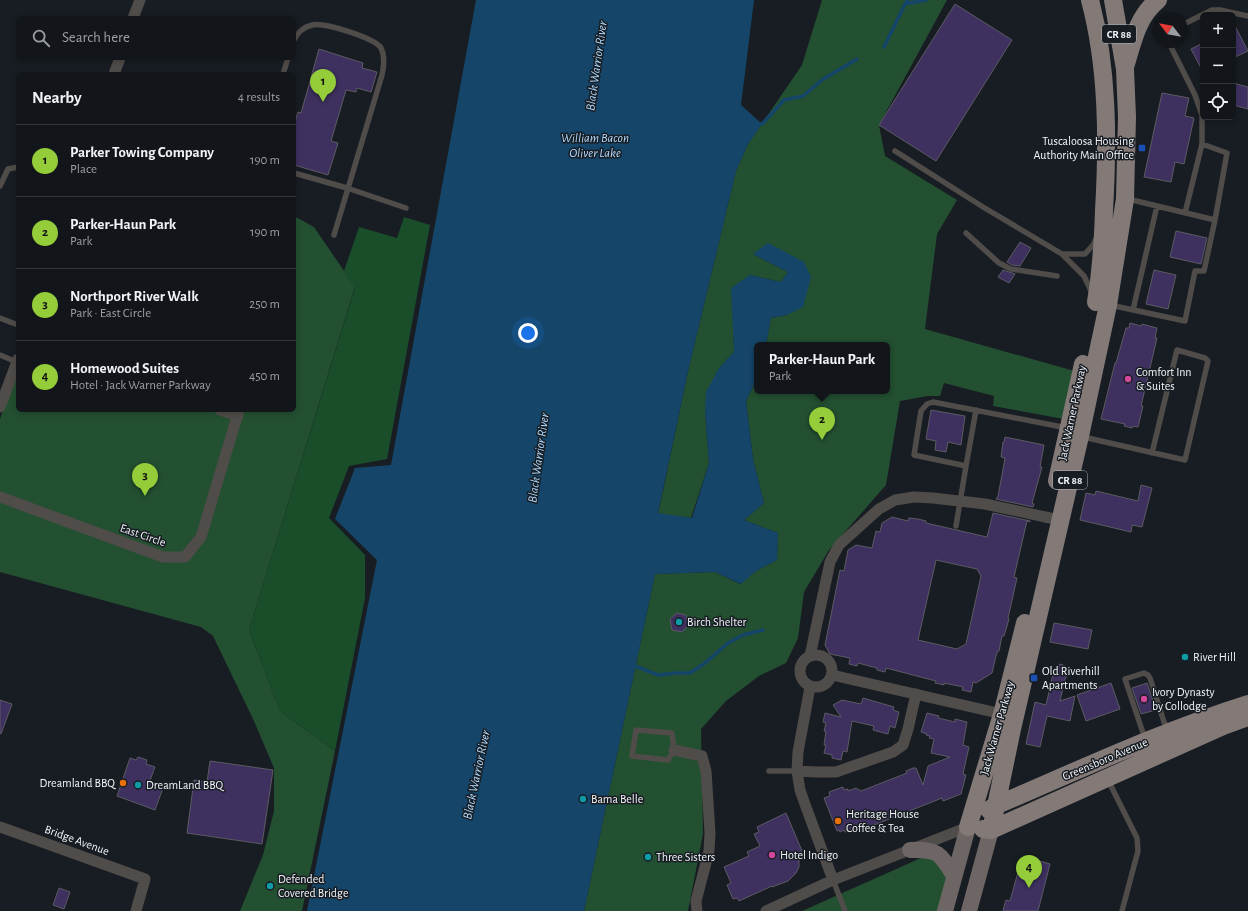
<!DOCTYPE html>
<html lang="en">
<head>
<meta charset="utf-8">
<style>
	body { margin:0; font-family:"Alegreya Sans",sans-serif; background:#1b1f23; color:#f1f3f6 }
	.controls { position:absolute; right:12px; top:12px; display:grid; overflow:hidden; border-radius:6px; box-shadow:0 2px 6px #0003 }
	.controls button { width:36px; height:36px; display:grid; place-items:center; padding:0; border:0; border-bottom:1px solid #313539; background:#12161a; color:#f1f3f6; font:20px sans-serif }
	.compass { position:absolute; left:1152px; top:12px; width:36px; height:36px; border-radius:50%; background:#12161a; box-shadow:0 2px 6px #0003; rotate:301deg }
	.you { position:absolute; left:528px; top:333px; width:14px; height:14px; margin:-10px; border:3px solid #fff; border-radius:50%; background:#1a73e8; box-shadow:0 0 0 6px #1a73e833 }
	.badge { display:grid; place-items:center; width:26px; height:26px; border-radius:50%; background:#95cc3a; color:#111; font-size:13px; font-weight:700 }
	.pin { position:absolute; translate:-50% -33px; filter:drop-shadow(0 1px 2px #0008) }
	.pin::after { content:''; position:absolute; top:21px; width:14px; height:12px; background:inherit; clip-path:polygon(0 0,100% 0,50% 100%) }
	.popup { position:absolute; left:754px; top:342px; width:136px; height:52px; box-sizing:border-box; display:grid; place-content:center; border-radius:6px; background:#12161a; filter:drop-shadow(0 1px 3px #0005); font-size:13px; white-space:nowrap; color:#9c9fa2 }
	.popup b { font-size:15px; color:#f1f3f6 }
	.popup::after { content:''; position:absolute; left:50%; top:100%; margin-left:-8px; border:8px solid transparent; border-top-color:#12161a }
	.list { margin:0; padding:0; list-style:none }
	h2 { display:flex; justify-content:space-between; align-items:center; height:52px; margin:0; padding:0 16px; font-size:17px }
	h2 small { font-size:13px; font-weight:400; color:#9c9fa2 }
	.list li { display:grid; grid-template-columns:26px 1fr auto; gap:12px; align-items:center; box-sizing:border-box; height:72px; padding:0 16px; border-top:1px solid #313539 }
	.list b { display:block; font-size:15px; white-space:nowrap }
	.list p { margin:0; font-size:13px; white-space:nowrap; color:#9c9fa2 }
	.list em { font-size:13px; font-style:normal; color:#9c9fa2 }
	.icon { flex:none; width:22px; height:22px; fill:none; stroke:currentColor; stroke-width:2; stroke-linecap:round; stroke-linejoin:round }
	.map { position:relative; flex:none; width:1248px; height:911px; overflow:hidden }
	.search { position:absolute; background:#12161a; box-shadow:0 2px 6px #0003; left:16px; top:16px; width:280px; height:44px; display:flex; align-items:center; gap:10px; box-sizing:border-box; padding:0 14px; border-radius:6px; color:#9c9fa2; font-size:15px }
	.panel { position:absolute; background:#12161a; box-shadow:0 2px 6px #0003; left:16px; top:72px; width:280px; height:340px; border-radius:6px }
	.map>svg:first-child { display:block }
	.green { fill:#235031 }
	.forest { fill:#1a4e2b }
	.water { fill:#15466a }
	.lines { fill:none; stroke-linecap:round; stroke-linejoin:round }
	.stream { stroke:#15466a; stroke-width:3.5 }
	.building { fill:#3e3160; stroke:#5c5a63; fill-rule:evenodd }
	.lane { stroke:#504c4a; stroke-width:5.5 }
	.street { stroke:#504c4a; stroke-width:11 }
	.secondary { stroke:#6d6664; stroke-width:16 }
	.primary { stroke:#837a78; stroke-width:18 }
	.transit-dot { fill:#1a4fb4; stroke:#181d23; stroke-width:1.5 }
	.hotel-dot { fill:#d1479c; stroke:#181d23; stroke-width:1.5 }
	.culture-dot { fill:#0f9aa8; stroke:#181d23; stroke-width:1.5 }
	.food-dot { fill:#e8710a; stroke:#181d23; stroke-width:1.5 }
	.labels { text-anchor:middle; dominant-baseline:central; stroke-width:3; stroke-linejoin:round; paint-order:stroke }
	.shield { fill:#181d23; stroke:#b0b4b9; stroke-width:1 }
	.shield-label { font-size:11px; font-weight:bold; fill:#f1f5f9 }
	.poi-label { font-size:12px; fill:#f1f5f9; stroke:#181d23; text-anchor:start }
	.street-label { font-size:12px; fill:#f1f5f9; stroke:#181d23 }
	.water-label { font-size:13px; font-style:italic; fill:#b1dbff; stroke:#181d23 }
</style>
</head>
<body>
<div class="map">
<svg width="1248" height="911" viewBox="0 0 1248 911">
	<rect width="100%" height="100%" fill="#181d23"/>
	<path class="green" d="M822 0H947L879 125 885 156 957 200 937 234 925 329 1085 374 1075 421 993 406 994 396 944 383 940 396H928L900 401 886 485 829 550 804 592 798 638 786 663 759 676 726 701 701 729 703 834 688 911H584L655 574 715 572 740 584 756 571 777 560 778 533 744 520 764 503 753 459 746 401 757 378V391H887V345H766L771 318 787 315 810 277 753 254 788 272 781 282 750 275 732 288 734 352 719 368 705 411 709 463 691 518 658 514 689 367 736 171 748 144 802 65Z
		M294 216 314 227 355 287 249 630 280 711 335 751 302 911H240L263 855 274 811V768L254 721 213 636 201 627 0 572V419L18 367V410H294Z
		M927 857 932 858 947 872 940 911H802L921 858Z"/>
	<path class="forest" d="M404 217 430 225 387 459 349 466 329 518 365 555V598L335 751 280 711 249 630 355 288 344 271 359 227 397 238Z"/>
	<path class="water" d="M476 0H754L741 105 762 124 748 144 736 171 689 367 658 513 692 518 709 463 705 411 706 392 719 368 734 352 731 288 750 275 781 282 788 272 753 254 768 243 804 262 811 277 803 307 787 315 771 318 766 345H757V378L746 401 753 459 764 503 744 520 778 533 777 560 756 571 741 584 715 572 655 574 584 911H307L377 560 335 519 355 468 391 465Z"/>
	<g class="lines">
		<path class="stream" d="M905 4 926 0
			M884 47 905 4 908 0
			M759 124H762L784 100 803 96 822 80 857 59
			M635 666 658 675 676 673H690L705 663 728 643 743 635 763 630"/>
	</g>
	<path class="building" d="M955 4 1012 40 936 161 879 125Z
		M1233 22 1248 51 1233 58Z
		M1203 43V72L1191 49Z
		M319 49 363 63 362 68 377 72 371 92 357 88 356 92 346 90 331 141 338 143 328 175 294 165V125L298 112 301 113Z
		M1233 83 1248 87V109L1233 105Z
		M1162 93 1189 98 1185 116 1194 118 1184 164 1175 162 1171 182 1144 177Z
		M1176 231 1207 238 1201 264 1170 257Z
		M1020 242 1031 248 1020 266 1012 265 1007 262Z
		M1003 270 1015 274 1009 283 998 277Z
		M1154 270 1176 275 1168 309 1146 304Z
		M1130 323 1141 326 1142 324 1157 328 1155 338H1157L1141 406H1143L1138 427 1133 426 1132 428 1124 426 1125 424 1101 419 1115 363H1116L1126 328H1129Z
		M931 410 965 416 961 445 948 442 946 452 935 450 936 441 926 439Z
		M1005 437 1044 445 1040 467H1042L1032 503 1034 504 1033 507 996 499 998 496 1004 464 1005 458 1001 457 1003 442H1004Z
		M1141 485 1152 488 1142 527 1132 525 1131 532 1080 520 1086 493 1095 495 1096 491 1138 501Z
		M993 513 1030 521V522L1027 521 1014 577 1017 578 1008 618 1009 619 1004 636H1002L999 651H998L996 656 992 673 976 683 973 682 971 692 962 690 963 687 944 683V685L935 683 936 681 886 668 885 672 877 670V668L858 663 857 666 849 664 850 658 830 654 825 645 840 570 844 571 848 550 856 545 872 548 876 531 880 532 882 523 892 517 908 521 909 518 918 519 926 521V523L987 537ZM936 560 977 569 981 576 966 644 957 649 918 640Z
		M677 613 686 615 688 626 682 632 672 630 670 619Z
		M1054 623 1092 630 1088 649 1050 642Z
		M1061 664 1068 668 1069 673 1065 679 1060 701 1075 696 1070 721 1047 716 1040 747 1026 744 1035 702 1046 705 1054 670 1057 666Z
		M1111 683 1120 709 1086 721 1077 695Z
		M1147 683 1156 710 1141 714 1132 688Z
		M863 698 894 707 893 710 899 712 895 728 890 726 888 734 873 730 874 726 852 721 847 752 843 751 841 760 832 758V755L824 753 826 745H824L826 731H824L826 723 823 722 825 713 841 717 833 705 842 700 861 704Z
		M0 700 12 704 1 734 0 733Z
		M927 713 939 716 938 718 955 722V719L967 722 963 745 969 747 963 774 966 775 961 794 943 801 942 798 864 829 863 828 858 830 857 828 845 832 844 830 840 832 839 830 837 831 824 798 830 796 829 792 843 787 844 790 848 789V791L856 788 861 791 907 773 906 771 913 768H916L923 785 928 766 950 757 931 753 934 739 929 738 930 736 926 735 927 734 921 732Z
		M138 757 147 760 146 764 155 767 149 783 163 788 155 810 117 796 130 758 136 760Z
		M210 761 273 770 262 844 187 833 194 780 207 782Z
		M786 813 802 851 799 853V867L796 873 788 881 772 887V886L739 901 737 898 733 899 727 885 731 883 724 867 749 856 747 852 760 846 754 834 759 832 757 827Z
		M1026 857 1050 864 1038 911H1004L1003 910 1006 900 1010 901 1021 861 1025 862Z
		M59 888 70 892 64 909 53 905Z"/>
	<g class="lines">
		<path class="lane" d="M1182 25 1212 10H1220L1248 16
			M294 40C297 33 304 27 312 25 324 22 375 38 381 48 385 56 384 66 382 75L334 235
			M1170 42V45L1195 95 1202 115V144L1185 213
			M283 74 288 58
			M895 151 983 207 1062 254 1084 276 1092 293
			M294 173 347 188 406 208
			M0 186 8 169 18 167
			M1128 199 1215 220
			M966 233 999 263 1011 269 1057 276
			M1062 254H1085L1093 245 1096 239
			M1110 305 1185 321 1195 271H1204L1215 220 1227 153 1202 144
			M1133 310 1157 206
			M0 318 18 325
			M0 355 17 362
			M976 410 966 466 914 455 921 411 927 404 933 402 1057 426 1066 428
			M1083 437 1185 460 1208 361 1205 358 1177 350 1152 453
			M956 526 966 466
			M636 730 672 733 674 750 668 760 632 756Z
			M1145 739 1125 679 1144 673 1148 675 1150 678 1164 722 1169 730
			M769 771H797
			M1108 780 1137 838 1138 851 1122 911
			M833 880 845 911"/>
		<path class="street" d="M133 18 140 0
			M114 74 120 58
			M0 407 18 359
			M220 410 238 416
			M0 497 163 557H185L201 537 239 410
			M800 671a16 16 0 1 1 32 0a16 16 0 1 1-32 0Z
			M810 656 830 562 839 545 879 509 895 500 914 497 933 498 985 504 1050 518
			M832 675 1002 714
			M810 687 798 752 797 771 800 790 806 807 833 880
			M674 750 702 756 706 771 710 833 709 851 696 901 697 911
			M797 771 816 772H836L893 752 903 745 908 729 916 694
			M0 827 145 879 136 911
			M766 911 833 880 968 827"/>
		<path class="secondary" d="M910 850C938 849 940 853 954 876
			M945 911 968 827
			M969 911 991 830"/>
		<path class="primary" d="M1090 0C1108 68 1108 141 1104 211 1103 241 1101 272 1096 302
			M1126 64C1133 40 1138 16 1158 0
			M1057 481 1083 364
			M989 810 997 805C1079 770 1162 731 1248 704
			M968 827 1003 711 1025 623
			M983 829 991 830 1223 726 1248 717
			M991 830 1012 729 1080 436 1108 305 1125 199 1127 117 1125 69 1113 0"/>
	</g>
	<g class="transit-dot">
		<rect x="1138" y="144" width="8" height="8" rx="2"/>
		<rect x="1030" y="674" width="8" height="8" rx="2"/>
	</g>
	<g class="hotel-dot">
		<circle cx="1128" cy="379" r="4"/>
		<circle cx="1144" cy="699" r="4"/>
		<circle cx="772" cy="855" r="4"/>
	</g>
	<g class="culture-dot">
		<circle cx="679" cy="622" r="4"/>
		<circle cx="1185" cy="657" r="4"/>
		<circle cx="138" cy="785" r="4"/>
		<circle cx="583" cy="799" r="4"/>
		<circle cx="648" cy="857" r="4"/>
		<circle cx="270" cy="886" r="4"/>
	</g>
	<g class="food-dot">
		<circle cx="123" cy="783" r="4"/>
		<circle cx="838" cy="821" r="4"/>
	</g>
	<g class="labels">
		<g class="shield">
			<rect x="1102" y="25" width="34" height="18" rx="3"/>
			<rect x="1053" y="471" width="34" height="18" rx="3"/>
		</g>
		<g class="shield-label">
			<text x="1119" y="34">CR 88</text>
			<text x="1070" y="480">CR 88</text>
		</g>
		<g class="poi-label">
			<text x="1134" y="141" text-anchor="end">Tuscaloosa Housing<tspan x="1134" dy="14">Authority Main Office</tspan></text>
			<text x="1136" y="372">Comfort Inn<tspan x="1136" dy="14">&amp; Suites</tspan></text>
			<text x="687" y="622">Birch Shelter</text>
			<text x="1193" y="657">River Hill</text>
			<text x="1042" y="671">Old Riverhill<tspan x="1042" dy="14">Apartments</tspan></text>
			<text x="1152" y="692">Ivory Dynasty<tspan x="1152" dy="14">by Collodge</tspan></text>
			<text x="115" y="783" text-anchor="end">Dreamland BBQ</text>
			<text x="146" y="785">DreamLand BBQ</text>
			<text x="591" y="799">Bama Belle</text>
			<text x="846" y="814">Heritage House<tspan x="846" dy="14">Coffee &amp; Tea</tspan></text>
			<text x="780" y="855">Hotel Indigo</text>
			<text x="656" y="857">Three Sisters</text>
			<text x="278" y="879">Defended<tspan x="278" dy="14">Covered Bridge</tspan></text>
		</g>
		<g class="street-label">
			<text transform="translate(1072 413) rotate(-78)">Jack Warner Parkway</text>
			<text transform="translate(143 535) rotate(19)">East Circle</text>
			<text transform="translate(997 728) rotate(-74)">Jack Warner Parkway</text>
			<text transform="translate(1105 759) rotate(-23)">Greensboro Avenue</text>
			<text transform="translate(77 840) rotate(20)">Bridge Avenue</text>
		</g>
		<g class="water-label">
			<text transform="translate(597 66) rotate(-82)">Black Warrior River</text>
			<text x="595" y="138">William Bacon<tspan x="595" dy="15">Oliver Lake</tspan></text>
			<text transform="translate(539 458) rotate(-82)">Black Warrior River</text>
			<text transform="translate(477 775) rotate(-78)">Black Warrior River</text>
		</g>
	</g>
</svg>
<div class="controls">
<button>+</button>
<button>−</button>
<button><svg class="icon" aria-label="locate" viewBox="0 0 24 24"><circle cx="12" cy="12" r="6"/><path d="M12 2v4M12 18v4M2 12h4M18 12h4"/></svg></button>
</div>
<svg class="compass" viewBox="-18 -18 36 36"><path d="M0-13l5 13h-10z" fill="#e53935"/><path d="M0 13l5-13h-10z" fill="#9c9fa2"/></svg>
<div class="you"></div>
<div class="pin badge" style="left:323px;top:102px">1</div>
<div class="pin badge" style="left:822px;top:440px">2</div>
<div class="popup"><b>Parker-Haun Park</b>Park</div>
<div class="pin badge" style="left:145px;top:496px">3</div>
<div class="pin badge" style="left:1029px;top:888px">4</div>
<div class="search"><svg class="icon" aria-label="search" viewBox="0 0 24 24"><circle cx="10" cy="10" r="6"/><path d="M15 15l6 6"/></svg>Search here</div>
<section class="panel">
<h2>Nearby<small>4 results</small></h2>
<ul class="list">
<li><span class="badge">1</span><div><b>Parker Towing Company</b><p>Place</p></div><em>190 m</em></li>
<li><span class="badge">2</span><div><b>Parker-Haun Park</b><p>Park</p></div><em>190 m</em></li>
<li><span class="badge">3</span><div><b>Northport River Walk</b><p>Park · East Circle</p></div><em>250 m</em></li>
<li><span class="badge">4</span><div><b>Homewood Suites</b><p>Hotel · Jack Warner Parkway</p></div><em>450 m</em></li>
</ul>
</section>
</div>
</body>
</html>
